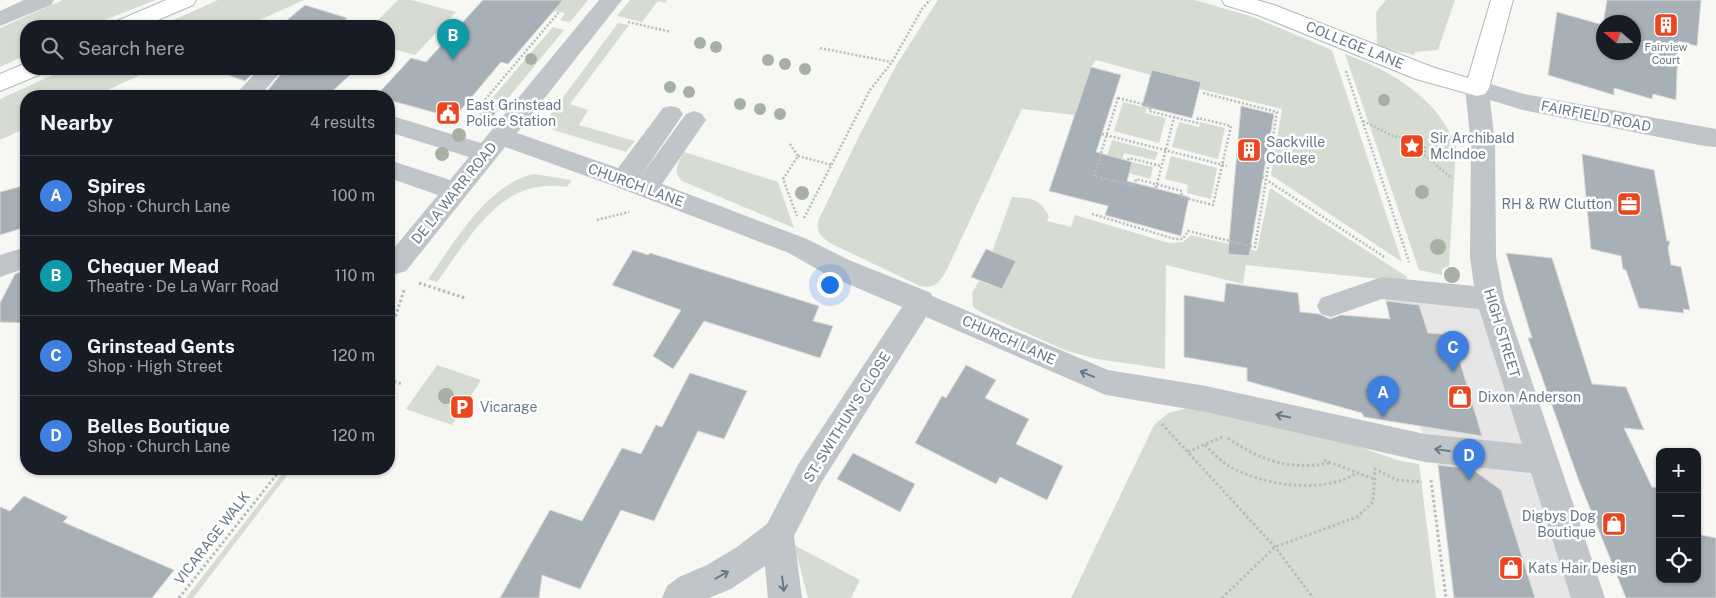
<!DOCTYPE html>
<html lang="en">
<head>
<meta charset="utf-8">
<style>
	body { margin:0; font-family:"Public Sans",sans-serif; background:#20242c; color:#f1f3f6 }
	.controls { position:absolute; right:15px; bottom:15px; display:grid; overflow:hidden; border-radius:10px; box-shadow:0 1px 4px #0004 }
	.controls button { width:45px; height:45px; display:grid; place-items:center; padding:0; border:0; border-bottom:1px solid #363941; background:#171b24; color:#f1f3f6; font:25px sans-serif }
	.compass { position:absolute; left:1596px; top:15px; width:45px; height:45px; border-radius:50%; background:#171b24; box-shadow:0 1px 4px #0004; rotate:290deg }
	.you { position:absolute; left:829px; top:284px; width:18px; height:18px; margin:-12px; border:4px solid #fff; border-radius:50%; background:#1a73e8; box-shadow:0 0 0 8px #1a73e833 }
	.badge { display:grid; place-items:center; width:32px; height:32px; border-radius:50%; background:#d93025; color:#fff; font-size:16px; font-weight:700 }
	.pin { position:absolute; translate:-50% -41px; filter:drop-shadow(0 1px 2px #0008) }
	.pin::after { content:''; position:absolute; top:26px; width:18px; height:15px; background:inherit; clip-path:polygon(0 0,100% 0,50% 100%) }
	.list { margin:0; padding:0; list-style:none }
	h2 { display:flex; justify-content:space-between; align-items:center; height:65px; margin:0; padding:0 20px; font-size:21px }
	h2 small { font-size:16px; font-weight:400; color:#9ea1a6 }
	.list li { display:grid; grid-template-columns:32px 1fr auto; gap:15px; align-items:center; box-sizing:border-box; height:80px; padding:0 20px; border-top:1px solid #363941 }
	.list b { display:block; font-size:19px; white-space:nowrap }
	.list p { margin:0; font-size:16px; white-space:nowrap; color:#9ea1a6 }
	.list em { font-size:16px; font-style:normal; color:#9ea1a6 }
	.icon { flex:none; width:28px; height:28px; fill:none; stroke:currentColor; stroke-width:2; stroke-linecap:round; stroke-linejoin:round }
	.map { position:relative; flex:none; width:1716px; height:598px; overflow:hidden }
	.search { position:absolute; background:#171b24; box-shadow:0 1px 4px #0004; left:20px; top:20px; width:375px; height:55px; display:flex; align-items:center; gap:12px; box-sizing:border-box; padding:0 18px; border-radius:20px; color:#9ea1a6; font-size:19px }
	.panel { position:absolute; background:#171b24; box-shadow:0 1px 4px #0004; left:20px; top:90px; width:375px; height:385px; border-radius:20px }
	.map>svg:first-child { display:block }
	.built { fill:#e5e6e5 }
	.green { fill:#d7dcd3 }
	.building { fill:#a7b0b6; stroke:#d9d9d6; fill-rule:evenodd }
	.lines { fill:none; stroke-linecap:round; stroke-linejoin:round }
	.major-casing { stroke:#b3b9bd; stroke-width:2 }
	.highway-casing { stroke:#b3b8bb; stroke-width:2 }
	.path-far1 { stroke:#b8bcbf; stroke-width:2.5; stroke-dasharray:2 2; stroke-linecap:butt }
	.path { stroke:#b8bcbf; stroke-width:3; stroke-dasharray:2.5 2.5; stroke-linecap:butt }
	.minor { fill:#c0c5c9; fill-rule:evenodd }
	.major { fill:#fff; fill-rule:evenodd }
	.highway { fill:#fff; fill-rule:evenodd }
	.tree { fill:#a7b1a3 }
	.oneway { stroke:#657987 }
	.labels { text-anchor:middle; dominant-baseline:central; stroke-width:5; stroke-linejoin:round; paint-order:stroke }
	.far-poi-label { font-size:11px; fill:#657987; stroke:#fff }
	.street-label { font-size:14px; fill:#657987; stroke:#fff }
	.poi-label { font-size:14px; fill:#657987; stroke:#fff; text-anchor:start }
</style>
</head>
<body>
<div class="map">
<svg width="1716" height="598" viewBox="0 0 1716 598">
	<rect width="100%" height="100%" fill="#f7f7f4"/>
	<path class="built" d="M1384 294 1490 299 1588 598H1454L1438 466 1420 427Z"/>
	<path class="green" d="M63 0H156L89 26H26V55L0 67V28Z
		M218 0H304L246 26H160Z
		M398 0H411L456 12 415 55 389 48V26H372Z
		M563 0H588L570 22 560 20 565 13 554 11Z
		M630 0H667L665 3 658 1 642 22 617 16Z
		M938 0H1195L1253 17 1332 50 1402 262 1271 175 1282 109 1199 89 1200 81 1152 70 1151 75 1096 60 1091 67 1075 115 1022 109 950 263C943 277 938 290 920 286L830 243C821 237 816 232 818 221L860 134 897 64Z
		M1386 0H1455L1438 50 1415 52V55L1377 47 1376 12Z
		M618 23 629 25 570 104 588 110 579 125 635 141 626 152 553 130 547 119Z
		M553 27 564 30 487 124 483 123 478 117 481 111Z
		M1345 54C1390 70 1440 99 1456 147L1449 266 1442 269V275L1419 270Z
		M66 69H154L94 96H26V128L0 140V99Z
		M1123 102 1147 108 1145 113 1166 118 1159 143 1114 131Z
		M1179 122 1199 127 1200 122 1225 128 1218 159 1172 147Z
		M1112 140 1158 152 1155 160 1124 153 1120 168 1130 170 1132 162 1153 167 1150 179 1129 173 1102 172Z
		M684 152 778 182 794 228 682 181C672 172 678 162 684 152Z
		M1171 156 1217 168 1211 199 1187 193 1188 185 1165 179Z
		M534 174 572 180 567 187C501 176 471 236 437 282L428 279C455 242 487 184 534 174Z
		M1270 188 1406 276 1408 282 1246 265 1243 284 1166 265 1165 369 1097 359 1067 351 986 315 973 307 972 293 979 281 1002 289 1016 261 992 252 1012 197C1032 198 1039 198 1049 216L1047 221 1071 227 1075 215 1169 243 1183 242 1191 235 1257 251Z
		M437 365 481 380 452 425 406 409Z
		M1191 407 1311 430 1397 460 1419 464 1436 598H1071L1154 425 1168 413Z
		M286 469H292L193 598H186Z
		M794 545 860 580 851 598H808Z"/>
	<path class="building" d="M483 0H563L508 64 501 62 454 118 389 100V96H376L411 58 426 62Z
		M1607 0H1701L1697 46 1678 41 1676 100 1653 94 1652 99 1614 88V95L1548 75 1557 12 1603 25ZM1604 22H1634V52H1604Z
		M305 5 347 18 338 26H280Z
		M1091 67 1121 75 1096 152 1132 162 1127 181 1189 197 1181 236 1105 215 1108 206 1049 191Z
		M231 69H257L245 81 225 74Z
		M285 69H336L351 74 327 96H283L268 90Z
		M1152 70 1201 82 1192 118 1142 106Z
		M1241 106 1274 114 1249 256 1228 254Z
		M1582 154 1654 170 1667 241H1670L1668 248 1671 265 1681 267 1690 310 1683 309 1684 313 1639 308 1626 270 1623 269 1621 256 1591 249Z
		M26 185V227L0 235V192Z
		M986 249 1016 261 1002 289 971 277Z
		M633 250 648 255 650 253 819 306 813 321 833 326 820 358 704 321 673 369 653 356 681 310 612 285Z
		M1506 253 1552 258 1592 384 1626 387 1644 430 1624 428 1652 487 1660 488V579H1697V534L1716 538V598H1626L1579 481 1528 338H1532Z
		M26 270V323L0 322V303L15 274Z
		M1226 283 1298 293 1300 312 1319 314 1330 319 1341 315 1390 319 1386 301 1419 305 1428 333 1452 335 1482 436 1364 417 1362 413 1247 381V368L1184 357V295L1224 302Z
		M966 365 996 380 985 398 1029 419 1016 444 1063 466 1047 500 1000 477 996 484 915 443 942 396 946 398Z
		M690 373 747 391 724 439 698 431 654 521 621 510 580 589 542 575 539 598H500L550 510 582 521 622 448 641 454 656 425 662 427Z
		M853 453 915 484 900 512 837 479Z
		M1438 465 1472 469 1501 490 1535 598H1454Z
		M24 496 68 517 63 522 174 570 152 598H0V507L10 511Z"/>
	<g class="lines">
		<defs>
			<path id="major" d="M1222 0H1257L1274 5 1432 67 1468 78 1491 0H1513L1489 88 1485 94 1477 96 1416 79 1258 15 1225 5Z"/>
			<path id="highway" d="M166 0H196L193 5 144 26H114L117 21Z
				M26 63V69H42L39 75 0 91V74Z"/>
		</defs>
		<use href="#major" class="major-casing"/>
		<use href="#highway" class="highway-casing"/>
		<path class="path-far1" d="M628 22 671 32
			M820 48 891 62
			M1346 71 1409 262
			M1118 98 1151 106 1149 111 1197 123 1198 118 1231 126 1213 205 1181 197 1182 191 1136 179 1134 186 1094 176Z
			M467 121 559 12
			M1363 121 1393 136 1418 140 1425 148V156L1452 178
			M1102 134 1227 166
			M790 144 798 156 783 179 797 216
			M798 156 832 165
			M1128 160 1129 158 1161 166
			M1262 177 1386 258
			M1156 188 1175 114
			M1092 214 1175 239H1183L1188 231 1255 247 1277 112 1203 93
			M804 218 870 90 892 62 922 9 930 0
			M597 220 629 212"/>
		<path class="path" d="M419 283 465 298
			M389 324 396 315 404 290
			M389 380 402 384
			M1162 424 1275 547 1313 598
			M1228 438C1259 460 1291 471 1329 463
			M1205 445C1212 452 1220 460 1229 466 1260 485 1325 495 1356 473
			M1188 452 1224 436
			M1324 460 1374 479
			M1431 480 1446 598
			M179 598 281 469
			M1222 598 1275 547 1357 517 1373 502 1375 469 1397 480 1422 482"/>
		<path class="minor" d="M24 0H54L51 5 0 26V11Z
			M599 0H622L517 133 618 168 663 108 671 106 679 108 683 114 641 176 686 114 694 111 702 114 706 120 662 184 807 239 849 260 931 293 932 296 1108 370 1206 386 1425 434 1522 444 1479 309 1382 299 1331 317 1321 314 1317 306 1321 298 1382 277 1474 286 1470 257 1471 144 1465 88 1469 82 1477 80 1524 94 1716 129V147L1704 146 1523 110 1490 100 1495 144 1496 257 1504 299 1605 598H1571L1531 473 1425 462 1206 412 1106 395 926 317 821 483 794 536 802 598H768L765 566 731 589 709 598H662L667 586 679 577 707 565 737 547 767 524 799 463 902 307 829 276 789 253 614 186 505 147 406 271 389 276V254L438 195 389 178V160L450 180 469 157 389 132V115L481 143Z
			M259 69H283L260 96H234Z
			M26 247V268L0 277V255Z"/>
		<use href="#major" class="major"/>
		<use href="#highway" class="highway"/>
	</g>
	<g class="tree">
		<circle cx="700" cy="43" r="6"/>
		<circle cx="716" cy="47" r="6"/>
		<circle cx="531" cy="59" r="6"/>
		<circle cx="768" cy="60" r="6"/>
		<circle cx="785" cy="64" r="6"/>
		<circle cx="805" cy="69" r="6"/>
		<circle cx="670" cy="87" r="6"/>
		<circle cx="689" cy="92" r="6"/>
		<circle cx="1384" cy="100" r="6"/>
		<circle cx="740" cy="104" r="6"/>
		<circle cx="760" cy="109" r="6"/>
		<circle cx="489" cy="111" r="6"/>
		<circle cx="780" cy="114" r="6"/>
		<circle cx="459" cy="135" r="7"/>
		<circle cx="442" cy="154" r="7"/>
		<circle cx="1422" cy="192" r="7"/>
		<circle cx="802" cy="193" r="7"/>
		<circle cx="1438" cy="247" r="8"/>
		<circle cx="1452" cy="275" r="8"/>
		<circle cx="446" cy="396" r="8"/>
	</g>
	<defs><path id="oneway-shaft" d="M-6 0H5M1.5-3L5.5 0L1.5 3" fill="none" stroke-width="1.6" stroke-linecap="round" stroke-linejoin="round" transform="scale(1.25)"/></defs>
	<g class="oneway">
		<use href="#oneway-shaft" transform="translate(1087 374) rotate(-157)"/>
		<use href="#oneway-shaft" transform="translate(1283 416) rotate(-168)"/>
		<use href="#oneway-shaft" transform="translate(1442 450) rotate(-172)"/>
		<use href="#oneway-shaft" transform="translate(722 575) rotate(-29)"/>
		<use href="#oneway-shaft" transform="translate(783 584) rotate(83)"/>
	</g>
	<defs>
		<symbol id="building-square" viewBox="-11 -11 22 22"><rect x="-9" y="-9" width="18" height="18" rx="4" fill="#ec4620" stroke="#fff"/><path d="M-4-6H4V6H1V3H-1V6H-4ZM-2.5-4.3h1.7v1.8h-1.7ZM.8-4.3h1.7v1.8H.8ZM-2.5-1h1.7V.8h-1.7ZM.8-1h1.7V.8H.8Z" fill="#fff"/></symbol>
		<symbol id="civic-square" viewBox="-11 -11 22 22"><rect x="-9" y="-9" width="18" height="18" rx="4" fill="#ec4620" stroke="#fff"/><path d="M-.6-6.5H3V-4.5H.6V-3L4-1V1h2V6H-6V1h2V-1L-.6-3ZM-1.2 2.5V6h2.4V2.5Z" fill="#fff"/></symbol>
		<symbol id="sight-square" viewBox="-11 -11 22 22"><rect x="-9" y="-9" width="18" height="18" rx="4" fill="#ec4620" stroke="#fff"/><path d="M0-6L1.8-2.2L6-1.7L2.9 1.2L3.7 5.4L0 3.3L-3.7 5.4L-2.9 1.2L-6-1.7L-1.8-2.2Z" fill="#fff"/></symbol>
		<symbol id="office-square" viewBox="-11 -11 22 22"><rect x="-9" y="-9" width="18" height="18" rx="4" fill="#ec4620" stroke="#fff"/><path d="M-6-3h4V-5.5h4V-3h4V5H-6ZM-1-4.5V-3h2v-1.5ZM-6 0V1H6V0Z" fill="#fff"/></symbol>
		<symbol id="shop-square" viewBox="-11 -11 22 22"><rect x="-9" y="-9" width="18" height="18" rx="4" fill="#ec4620" stroke="#fff"/><path d="M-5-2.5h2.3a2.7 3.5 0 0 1 5.4 0H5L5.5 6h-11ZM-1.5-2.5h3a1.5 2.3 0 0 0-3 0Z" fill="#fff"/></symbol>
		<symbol id="parking-square" viewBox="-11 -11 22 22"><rect x="-9" y="-9" width="18" height="18" rx="4" fill="#ec4620" stroke="#fff"/><path d="M-3.5-5.5H1a3.5 3.5 0 0 1 0 7H-1V5.5H-3.5ZM-1-3.4V-.6H.8a1.4 1.4 0 0 0 0-2.8Z" fill="#fff"/></symbol>
	</defs>
	<g fill-rule="evenodd">
		<use href="#building-square" x="1652" y="11" width="28" height="28"/>
		<use href="#civic-square" x="434" y="99" width="28" height="28"/>
		<use href="#sight-square" x="1398" y="132" width="28" height="28"/>
		<use href="#building-square" x="1235" y="136" width="28" height="28"/>
		<use href="#office-square" x="1615" y="190" width="28" height="28"/>
		<use href="#shop-square" x="1446" y="383" width="28" height="28"/>
		<use href="#parking-square" x="448" y="393" width="28" height="28"/>
		<use href="#shop-square" x="1600" y="510" width="28" height="28"/>
		<use href="#shop-square" x="1497" y="554" width="28" height="28"/>
	</g>
	<g class="labels">
		<g class="far-poi-label">
			<text x="1666" y="47">Fairview<tspan x="1666" dy="13">Court</tspan></text>
		</g>
		<g class="street-label">
			<text transform="translate(1355 45) rotate(22)">COLLEGE LANE</text>
			<text transform="translate(1596 116) rotate(11)">FAIRFIELD ROAD</text>
			<text transform="translate(636 185) rotate(20)">CHURCH LANE</text>
			<text transform="translate(454 193) rotate(-51)">DE LA WARR ROAD</text>
			<text transform="translate(1502 333) rotate(73)">HIGH STREET</text>
			<text transform="translate(1009 340) rotate(24)">CHURCH LANE</text>
			<text transform="translate(847 417) rotate(-58)">ST. SWITHUN'S CLOSE</text>
			<text transform="translate(212 538) rotate(-52)">VICARAGE WALK</text>
		</g>
		<g class="poi-label">
			<text x="466" y="105">East Grinstead<tspan x="466" dy="16">Police Station</tspan></text>
			<text x="1430" y="138">Sir Archibald<tspan x="1430" dy="16">McIndoe</tspan></text>
			<text x="1266" y="142">Sackville<tspan x="1266" dy="16">College</tspan></text>
			<text x="1612" y="204" text-anchor="end">RH &amp; RW Clutton</text>
			<text x="1478" y="397">Dixon Anderson</text>
			<text x="480" y="407">Vicarage</text>
			<text x="1596" y="516" text-anchor="end">Digbys Dog<tspan x="1596" dy="16">Boutique</tspan></text>
			<text x="1528" y="568">Kats Hair Design</text>
		</g>
	</g>
</svg>
<div class="controls">
<button>+</button>
<button>−</button>
<button><svg class="icon" aria-label="locate" viewBox="0 0 24 24"><circle cx="12" cy="12" r="6"/><path d="M12 2v4M12 18v4M2 12h4M18 12h4"/></svg></button>
</div>
<svg class="compass" viewBox="-18 -18 36 36"><path d="M0-13l5 13h-10z" fill="#e53935"/><path d="M0 13l5-13h-10z" fill="#9ea1a6"/></svg>
<div class="you"></div>
<div class="pin badge" style="left:1383px;top:417px;background:#3f7fe0">A</div>
<div class="pin badge" style="left:453px;top:60px;background:#0f9aa8">B</div>
<div class="pin badge" style="left:1453px;top:372px;background:#3f7fe0">C</div>
<div class="pin badge" style="left:1469px;top:480px;background:#3f7fe0">D</div>
<div class="search"><svg class="icon" aria-label="search" viewBox="0 0 24 24"><circle cx="10" cy="10" r="6"/><path d="M15 15l6 6"/></svg>Search here</div>
<section class="panel">
<h2>Nearby<small>4 results</small></h2>
<ul class="list">
<li><span class="badge" style="background:#3f7fe0">A</span><div><b>Spires</b><p>Shop · Church Lane</p></div><em>100 m</em></li>
<li><span class="badge" style="background:#0f9aa8">B</span><div><b>Chequer Mead</b><p>Theatre · De La Warr Road</p></div><em>110 m</em></li>
<li><span class="badge" style="background:#3f7fe0">C</span><div><b>Grinstead Gents</b><p>Shop · High Street</p></div><em>120 m</em></li>
<li><span class="badge" style="background:#3f7fe0">D</span><div><b>Belles Boutique</b><p>Shop · Church Lane</p></div><em>120 m</em></li>
</ul>
</section>
</div>
</body>
</html>
